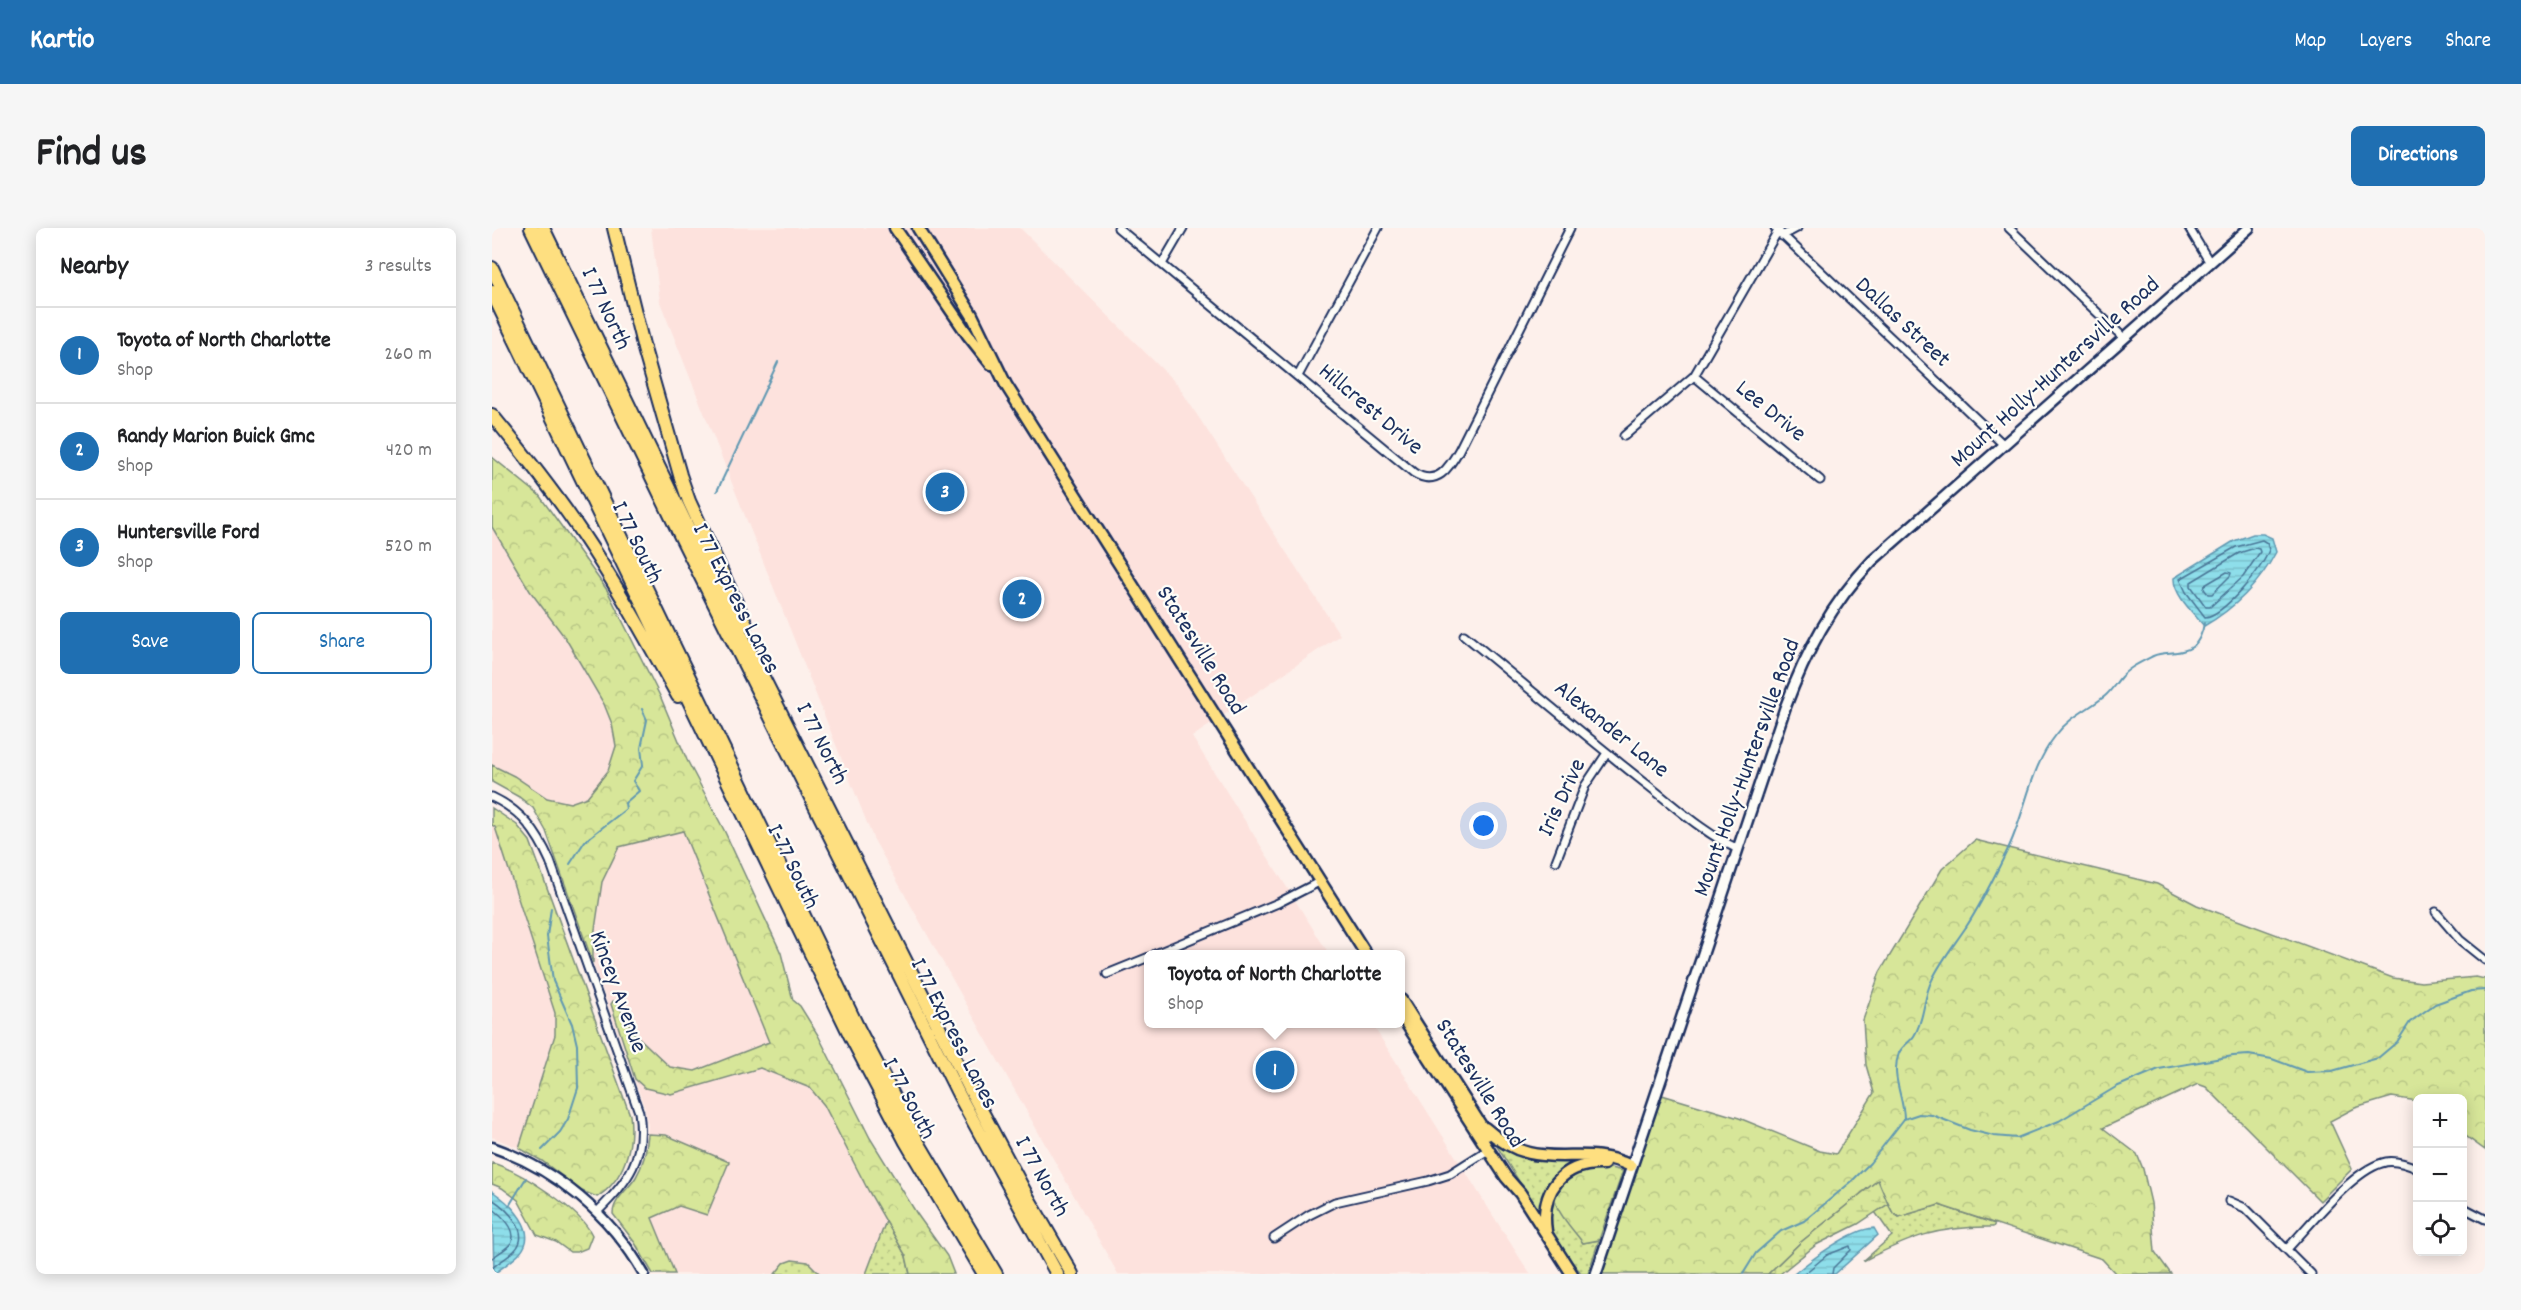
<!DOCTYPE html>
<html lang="en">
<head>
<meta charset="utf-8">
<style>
	body { margin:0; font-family:Dekko,sans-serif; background:#f6f6f6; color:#202124 }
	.controls { position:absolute; right:18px; bottom:18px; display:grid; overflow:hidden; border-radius:9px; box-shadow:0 3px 15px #0003 }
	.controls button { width:54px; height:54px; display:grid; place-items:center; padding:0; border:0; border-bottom:2px solid #e0e0e0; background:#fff; color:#202124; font:30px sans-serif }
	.you { position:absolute; left:992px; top:598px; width:21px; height:21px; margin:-15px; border:4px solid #fff; border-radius:50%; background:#1a73e8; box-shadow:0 0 0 9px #1a73e833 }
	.badge { display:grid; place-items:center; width:39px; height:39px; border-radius:50%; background:#1f6fb2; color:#fff; font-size:20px; font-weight:700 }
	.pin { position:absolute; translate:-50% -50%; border:3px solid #fff; box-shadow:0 2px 6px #0006 }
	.popup { position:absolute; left:652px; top:722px; width:261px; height:78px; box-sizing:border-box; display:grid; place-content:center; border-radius:9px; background:#fff; filter:drop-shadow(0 2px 4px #0005); font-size:20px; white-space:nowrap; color:#757577 }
	.popup b { font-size:22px; color:#202124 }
	.popup::after { content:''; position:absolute; left:50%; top:100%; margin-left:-12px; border:12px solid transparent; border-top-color:#fff }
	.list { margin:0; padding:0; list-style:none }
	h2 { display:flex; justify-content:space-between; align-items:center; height:78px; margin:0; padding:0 24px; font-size:26px }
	h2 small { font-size:20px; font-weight:400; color:#757577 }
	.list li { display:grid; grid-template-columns:39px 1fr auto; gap:18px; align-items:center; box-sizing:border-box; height:96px; padding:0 24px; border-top:2px solid #e0e0e0 }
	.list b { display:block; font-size:22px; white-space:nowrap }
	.list p { margin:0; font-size:20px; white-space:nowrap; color:#757577 }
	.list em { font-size:20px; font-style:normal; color:#757577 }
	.actions { display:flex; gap:12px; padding:18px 24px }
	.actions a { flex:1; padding:14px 0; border:2px solid #1f6fb2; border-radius:9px; text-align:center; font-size:21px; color:#1f6fb2 }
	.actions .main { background:#1f6fb2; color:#fff }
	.icon { flex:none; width:33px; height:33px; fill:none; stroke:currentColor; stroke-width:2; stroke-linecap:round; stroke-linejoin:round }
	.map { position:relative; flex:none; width:1993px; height:1046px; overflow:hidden; border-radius:9px }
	header { display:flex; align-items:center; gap:36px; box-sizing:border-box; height:84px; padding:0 30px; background:#1f6fb2; color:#fff }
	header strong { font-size:28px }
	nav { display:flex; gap:33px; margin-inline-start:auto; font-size:21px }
	.intro { display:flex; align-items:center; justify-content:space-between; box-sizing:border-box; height:144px; padding:0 36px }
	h1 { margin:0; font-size:42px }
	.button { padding:15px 27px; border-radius:9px; background:#1f6fb2; color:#fff; font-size:21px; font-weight:700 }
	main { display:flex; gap:36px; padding:0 36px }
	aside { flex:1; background:#fff; border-radius:9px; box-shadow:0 3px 15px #0003 }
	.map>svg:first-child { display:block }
	.built { fill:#fde2dd }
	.grass { fill:url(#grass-dots); stroke:#798a7c; stroke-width:1.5 }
	.forest { fill:url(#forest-crowns); stroke:#798a7c; stroke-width:1.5 }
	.wetland { fill:url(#wetland-marsh); stroke:#798a7c; stroke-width:1.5 }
	.water { fill:url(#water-rules); stroke:#6098b2; stroke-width:1.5 }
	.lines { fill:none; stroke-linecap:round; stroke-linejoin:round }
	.shore { stroke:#497596; stroke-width:1.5 }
	.stream { stroke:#6098b2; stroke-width:2 }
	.minor-casing { stroke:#1b2f5e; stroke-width:11 }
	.tertiary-casing { stroke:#1b2f5e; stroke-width:13 }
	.secondary-casing { stroke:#1b2f5e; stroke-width:14 }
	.primary-casing { stroke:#1b2f5e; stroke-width:15 }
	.motorway-casing { stroke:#1b2f5e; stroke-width:16 }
	.minor { stroke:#fdfcf7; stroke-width:7 }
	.tertiary { stroke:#fdfcf7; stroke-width:8 }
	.secondary { stroke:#fdfcf7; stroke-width:9 }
	.primary { stroke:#fedf80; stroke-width:10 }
	.motorway { stroke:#fedf80; stroke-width:12 }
	.labels { text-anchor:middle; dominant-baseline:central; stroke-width:4.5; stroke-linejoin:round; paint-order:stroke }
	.street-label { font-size:24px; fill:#1b2f5e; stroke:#fdfcf7 }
</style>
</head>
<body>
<header>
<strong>Kartio</strong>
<nav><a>Map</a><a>Layers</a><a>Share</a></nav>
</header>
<div class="intro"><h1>Find us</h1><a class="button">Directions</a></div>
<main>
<aside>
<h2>Nearby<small>3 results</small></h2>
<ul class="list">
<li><span class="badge">1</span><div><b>Toyota of North Charlotte</b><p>Shop</p></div><em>260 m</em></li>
<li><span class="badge">2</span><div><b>Randy Marion Buick Gmc</b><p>Shop</p></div><em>420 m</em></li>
<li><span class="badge">3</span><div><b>Huntersville Ford</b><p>Shop</p></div><em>520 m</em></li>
</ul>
<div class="actions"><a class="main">Save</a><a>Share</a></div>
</aside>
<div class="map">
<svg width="1993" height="1046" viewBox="0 0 1993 1046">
	<defs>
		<pattern id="grass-dots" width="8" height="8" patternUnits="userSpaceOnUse" patternTransform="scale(1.5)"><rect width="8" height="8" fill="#d7e699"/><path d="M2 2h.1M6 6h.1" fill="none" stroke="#b8c686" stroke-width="1.8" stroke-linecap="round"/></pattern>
		<pattern id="forest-crowns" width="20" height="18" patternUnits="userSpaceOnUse" patternTransform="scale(1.5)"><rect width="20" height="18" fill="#d7e699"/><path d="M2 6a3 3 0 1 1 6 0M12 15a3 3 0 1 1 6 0" fill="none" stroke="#b8c686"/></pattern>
		<pattern id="wetland-marsh" width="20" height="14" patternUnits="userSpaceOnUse" patternTransform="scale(1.5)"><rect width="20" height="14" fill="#d7e699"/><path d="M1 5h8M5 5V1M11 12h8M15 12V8" fill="none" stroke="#b8c686"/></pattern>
		<pattern id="water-rules" width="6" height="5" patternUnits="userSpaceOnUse" patternTransform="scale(1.5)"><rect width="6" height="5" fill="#8edeea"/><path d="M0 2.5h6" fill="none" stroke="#7abfcb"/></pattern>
	</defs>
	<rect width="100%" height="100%" fill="#fdf0eb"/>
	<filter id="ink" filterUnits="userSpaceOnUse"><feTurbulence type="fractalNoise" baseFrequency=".0167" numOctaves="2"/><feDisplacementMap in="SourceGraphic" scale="12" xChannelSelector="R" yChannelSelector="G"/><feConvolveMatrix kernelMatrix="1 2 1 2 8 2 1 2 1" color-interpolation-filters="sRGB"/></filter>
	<g filter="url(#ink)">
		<path class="built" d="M159 0H528L685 156 848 407 700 509 837 726H657V796H880L1038 1046H626L381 610 168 74Z
			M0 242 45 306 377 964 394 993 374 1046H161L143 1015 121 986 124 974 146 947 152 931 156 898 153 881 54 603 41 580 27 569 0 554Z
			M0 580 25 597 38 613 138 887V918L131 939 122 954 105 969 90 963 50 933 27 920 0 909Z"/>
		<path class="grass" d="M996 904 1009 917 1097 932 1071 944 1050 990Z
			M1073 952 1064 969V976L1091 1015 1107 1012 1096 1046H1090C1065 1016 1041 987 1073 952Z
			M1396 976 1401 985 1407 989 1447 977 1503 996 1501 999C1446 998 1419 1009 1371 1033L1400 1008 1383 984Z
			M394 993 414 1028 418 1046H374Z
			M300 1032 316 1034 328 1046H283L292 1035Z"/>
		<path class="forest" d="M0 229 47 267 115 362 169 470 195 532 232 602 289 725 301 772 308 778 326 807 378 910 425 986 455 1028 462 1046H418L414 1028 377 964 332 877 318 860 268 840 179 866 153 860 143 851 119 776 121 773H124L142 805 178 839 203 843 277 814 191 603 127 619 110 654 101 715V735L54 603 41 580 27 569 0 554V537L22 548 55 570 78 575 95 569 116 543 124 518 120 496 112 476 74 411 38 363 0 299Z
			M0 580 25 597 38 613 138 887C142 916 133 952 105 969L90 963 50 933 27 920 63 807V785L3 599 0 597Z
			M1483 612 1665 656 1705 677 1901 750 1929 754 1984 749 1993 751V922L1971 906 1970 870H1926L1925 873 1900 869 1863 880 1838 893 1860 941 1828 973 1714 859 1706 856 1611 900 1645 926 1651 941 1659 975 1663 1024 1679 1046H1624L1610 1031 1447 977 1407 989 1401 985 1385 953 1309 1014 1276 1046H1109L1170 867 1247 890 1328 923 1344 926 1382 865 1374 837 1371 792 1388 744 1450 641Z
			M156 906 174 907 237 934 215 987 187 978 160 990 183 1046H161L143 1015 121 986C121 971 137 961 144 949 151 937 155 920 156 906Z
			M0 935C28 943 88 981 100 1007L95 1020 85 1024H78L64 1014 45 1007 26 972 10 960 0 956Z
			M1114 939 1131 943 1107 1012 1091 1015C1083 1004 1069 990 1064 976 1056 949 1096 940 1114 939Z"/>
		<path class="wetland" d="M1386 952 1396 976 1366 996 1324 1017 1288 1046H1276L1309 1014Z"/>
		<path class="water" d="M1761 306H1771L1780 310 1784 324C1768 355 1742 381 1712 398 1702 386 1681 366 1682 350L1742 313Z
			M0 963C18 975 48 1003 28 1025 21 1033 10 1039 2 1046Z
			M1382 1000 1386 1007 1343 1046H1302C1319 1032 1359 1001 1382 1000Z"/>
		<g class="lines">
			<path class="shore" d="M1770 312 1775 315 1777 322C1770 341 1732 387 1713 389L1694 364 1688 351 1744 319Z
				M1763 320 1767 321 1768 324 1751 349 1718 379H1714L1699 358V354L1747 325Z
				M1735 344 1739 345 1738 348 1720 366H1716L1712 361 1713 357Z
				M0 971C14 980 40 1004 23 1022 17 1029 7 1034 0 1040
				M0 980C9 987 27 1002 19 1015 15 1021 5 1026 0 1030
				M1312 1046 1335 1027 1358 1018 1359 1022 1341 1040 1340 1046"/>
			<path class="stream" d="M225 263 286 134
				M78 636 93 613 134 581 133 575 147 563 141 553 151 537 149 520 155 492 150 481
				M1412 891C1412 869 1398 848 1407 825 1410 818 1418 814 1422 808 1433 791 1431 769 1440 752 1449 733 1462 717 1474 699 1490 675 1502 649 1515 623 1534 585 1537 541 1564 507 1577 489 1597 481 1613 468 1619 463 1623 456 1628 450 1636 440 1649 434 1661 428 1672 423 1689 427 1700 419 1707 414 1711 403 1712 395
				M50 922 68 904 76 891 86 860 85 817 80 796 61 753 55 708 59 680
				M17 978 34 950
				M1251 1046 1264 1025 1289 1003 1312 993 1359 954 1378 935 1412 891 1427 886 1440 887 1478 902 1502 908 1525 910 1567 893 1624 859 1667 841 1741 828 1757 827 1780 831 1815 844 1840 843 1886 830 1905 814 1918 794 1943 776 1979 763 1993 762"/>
			<defs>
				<path id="minor" d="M626 0 922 245C945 259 957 240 967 222L1078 0
					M1283 0 1512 217
					M1517 0 1632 110
					M1697 0 1718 35
					M1290 8 1305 0
					M670 36 691 0
					M806 148 886 0
					M1202 148 1328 252
					M1132 208 1202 148 1287 1
					M972 407C1032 456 1091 506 1153 555 1183 578 1211 605 1246 621
					M0 569C30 583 45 604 58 633L147 884C154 929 137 953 105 984
					M1064 633 1093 558 1115 525
					M1944 684 1968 712 1993 732
					M663 726 786 675 829 653
					M615 746 657 729
					M1737 973 1753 980 1819 1046
					M1970 979 1993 991
					M782 1010 817 987 843 974 936 953 958 946 996 922
					M1795 1021C1818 997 1859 944 1890 935 1901 931 1915 936 1926 941"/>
				<path id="tertiary" d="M0 919C65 942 118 986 152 1046"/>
				<path id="secondary" d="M1104 1046 1293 480C1314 424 1339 376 1380 333L1757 0"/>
				<path id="primary" d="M403 0 476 107 499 136
					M426 0 480 87 514 157 874 726
					M909 772 995 907
					M909 787 1014 949 1028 965 1080 1046
					M993 900C1048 950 1086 912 1139 938
					M1054 1003C1048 963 1070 934 1112 936"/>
				<path id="motorway" d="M39 0 191 313 468 869 565 1046
					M51 0 200 308 479 863 535 968 580 1046
					M122 0 152 121 188 247 197 273 254 396
					M0 40 367 802 423 909 504 1046
					M0 64 358 807 414 914 492 1046
					M0 187C32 226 63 265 91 307 126 359 156 414 186 468"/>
			</defs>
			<use href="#minor" class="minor-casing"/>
			<use href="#tertiary" class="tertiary-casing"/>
			<use href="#secondary" class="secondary-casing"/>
			<use href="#primary" class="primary-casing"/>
			<use href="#motorway" class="motorway-casing"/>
			<use href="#minor" class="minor"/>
			<use href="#tertiary" class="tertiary"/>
			<use href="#secondary" class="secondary"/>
			<use href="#primary" class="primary"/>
			<use href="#motorway" class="motorway"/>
		</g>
	</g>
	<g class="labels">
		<g class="street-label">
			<text transform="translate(113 81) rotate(65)">I 77 North</text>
			<text transform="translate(1410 95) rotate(43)">Dallas Street</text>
			<text transform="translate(1564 145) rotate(-42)">Mount Holly-Huntersville Road</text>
			<text transform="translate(878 182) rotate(40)">Hillcrest Drive</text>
			<text transform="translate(1278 184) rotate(39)">Lee Drive</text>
			<text transform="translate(144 315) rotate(64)">I 77 South</text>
			<text transform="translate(243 371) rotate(63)">I 77 Express Lanes</text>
			<text transform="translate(708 423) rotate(58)">Statesville Road</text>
			<text transform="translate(1119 502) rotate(39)">Alexander Lane</text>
			<text transform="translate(329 516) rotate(63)">I 77 North</text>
			<text transform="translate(1256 540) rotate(-70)">Mount Holly-Huntersville Road</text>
			<text transform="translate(1071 570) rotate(-65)">Iris Drive</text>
			<text transform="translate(300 639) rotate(64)">I-77 South</text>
			<text transform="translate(125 764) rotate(70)">Kincey Avenue</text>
			<text transform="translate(461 806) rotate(63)">I 77 Express Lanes</text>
			<text transform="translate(987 856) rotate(58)">Statesville Road</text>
			<text transform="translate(416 871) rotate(62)">I 77 South</text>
			<text transform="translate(549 949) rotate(61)">I 77 North</text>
		</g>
	</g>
</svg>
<div class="controls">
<button>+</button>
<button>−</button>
<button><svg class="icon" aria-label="locate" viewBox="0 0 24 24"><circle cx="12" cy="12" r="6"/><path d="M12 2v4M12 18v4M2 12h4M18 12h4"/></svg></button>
</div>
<div class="you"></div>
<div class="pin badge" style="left:783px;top:842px">1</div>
<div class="popup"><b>Toyota of North Charlotte</b>Shop</div>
<div class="pin badge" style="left:530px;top:371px">2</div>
<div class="pin badge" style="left:453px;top:264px">3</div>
</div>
</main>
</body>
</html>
